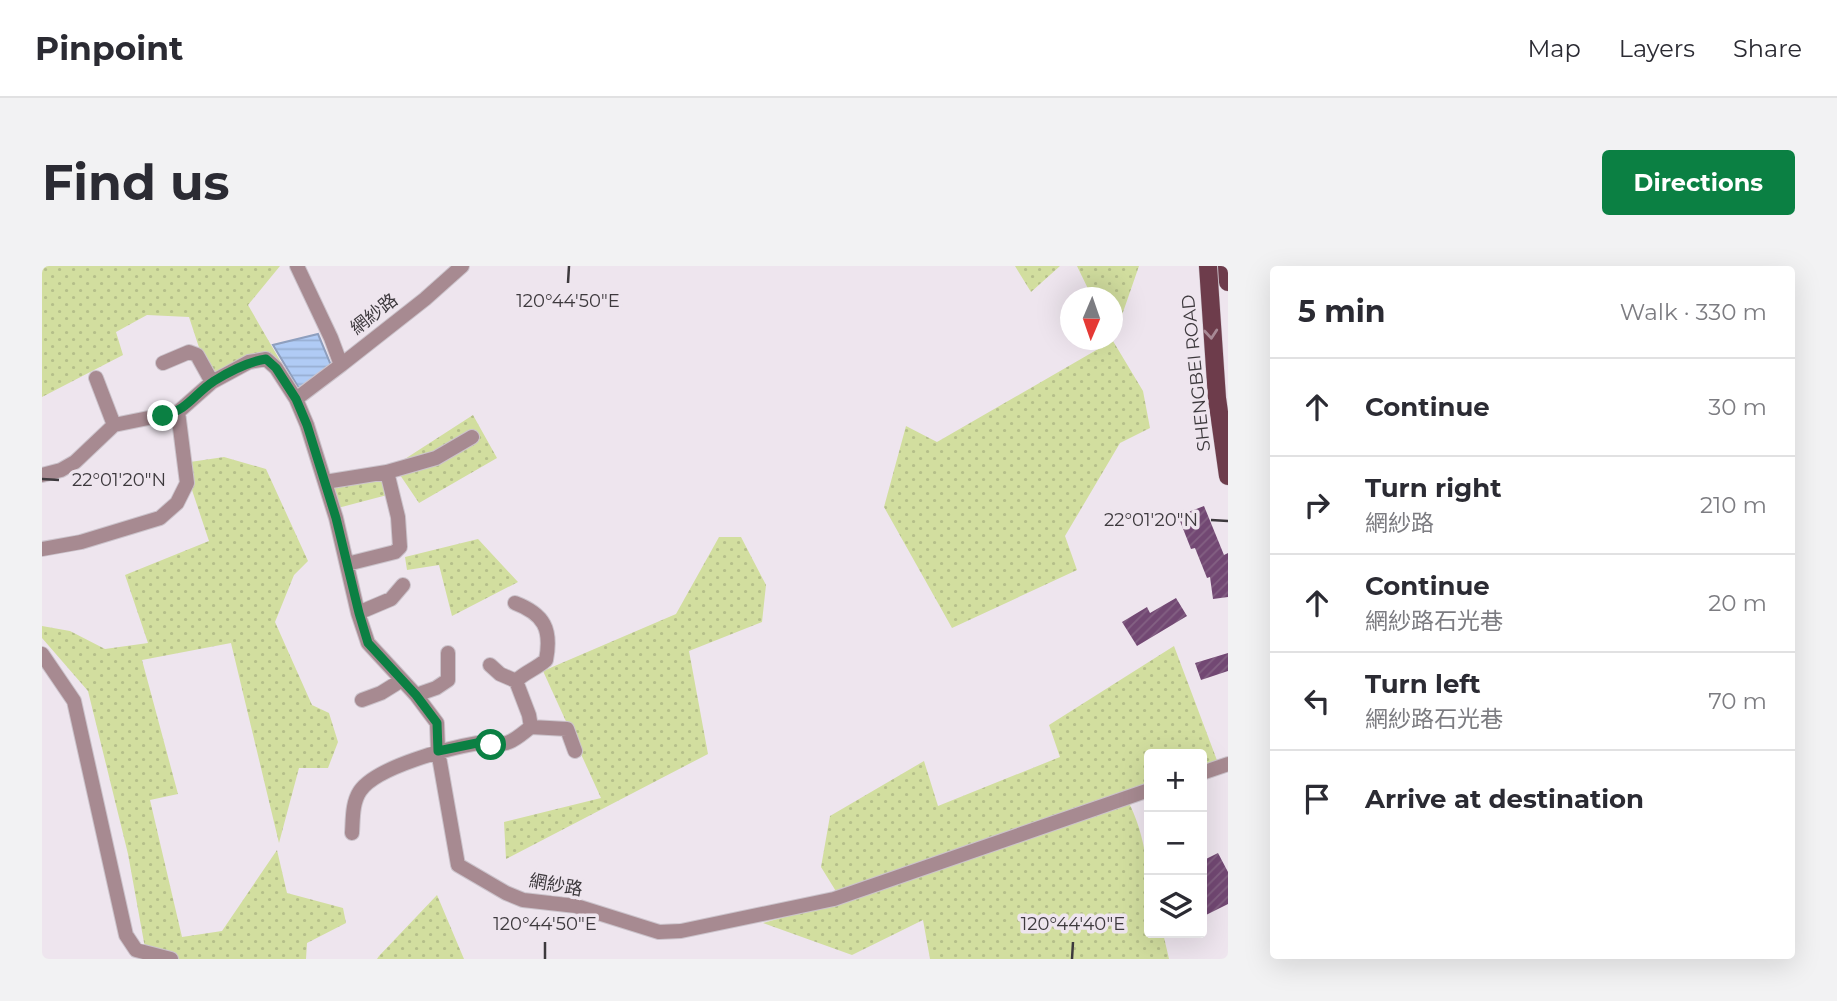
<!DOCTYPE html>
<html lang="en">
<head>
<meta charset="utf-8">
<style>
	body { margin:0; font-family:Montserrat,"Noto Sans TC",sans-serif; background:#f2f2f3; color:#2b2b33 }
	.controls { position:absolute; right:21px; bottom:21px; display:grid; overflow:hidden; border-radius:7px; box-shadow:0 7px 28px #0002 }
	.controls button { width:63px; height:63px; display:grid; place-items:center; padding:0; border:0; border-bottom:2px solid #e1e1e2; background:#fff; color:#2b2b33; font:35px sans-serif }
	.compass { position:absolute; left:1018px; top:21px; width:63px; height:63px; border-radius:50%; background:#fff; box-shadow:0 7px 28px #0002; rotate:182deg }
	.stop { position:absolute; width:21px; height:21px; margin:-16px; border:5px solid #0b8043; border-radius:50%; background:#fff }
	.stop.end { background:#0b8043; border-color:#fff; box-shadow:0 2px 7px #0008 }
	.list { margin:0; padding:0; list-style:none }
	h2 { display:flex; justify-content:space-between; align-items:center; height:91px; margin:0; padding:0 28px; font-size:30px }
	h2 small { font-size:23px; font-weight:400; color:#7c7c81 }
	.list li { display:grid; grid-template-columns:46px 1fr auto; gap:21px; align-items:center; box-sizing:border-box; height:98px; padding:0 28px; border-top:2px solid #e1e1e2 }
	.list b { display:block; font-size:26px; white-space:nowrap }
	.list p { margin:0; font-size:23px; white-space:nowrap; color:#7c7c81 }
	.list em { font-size:23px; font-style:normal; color:#7c7c81 }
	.icon { flex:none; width:38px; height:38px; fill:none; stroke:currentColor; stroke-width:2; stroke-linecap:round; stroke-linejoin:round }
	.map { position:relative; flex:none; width:1186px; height:693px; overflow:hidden; border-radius:7px }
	header { display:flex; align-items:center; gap:42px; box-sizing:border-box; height:98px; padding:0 35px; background:#fff; border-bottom:2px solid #e1e1e2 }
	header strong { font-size:33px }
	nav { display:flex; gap:38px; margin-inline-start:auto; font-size:24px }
	.intro { display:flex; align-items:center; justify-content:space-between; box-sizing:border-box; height:168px; padding:0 42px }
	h1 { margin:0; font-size:49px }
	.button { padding:18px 32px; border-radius:7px; background:#0b8043; color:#fff; font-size:24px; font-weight:700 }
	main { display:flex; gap:42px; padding:0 42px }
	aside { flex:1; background:#fff; border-radius:7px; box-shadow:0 7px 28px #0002 }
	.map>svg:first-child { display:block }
	.grass { fill:url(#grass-dots) }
	.water { fill:url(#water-rules); stroke:#8e9fbe; stroke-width:2 }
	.building { fill:url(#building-hatch) }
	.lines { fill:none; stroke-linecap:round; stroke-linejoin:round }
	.street-casing { stroke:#cbc3cb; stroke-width:16 }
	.primary-casing { stroke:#cbc3cb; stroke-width:19 }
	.street { stroke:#a78a91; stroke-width:14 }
	.primary { stroke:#6d3c4b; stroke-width:18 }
	.oneway { stroke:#a78894 }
	.route { stroke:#0b8043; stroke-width:9 }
	.ticks { fill:none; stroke:#3d393d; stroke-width:2.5 }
	.labels { text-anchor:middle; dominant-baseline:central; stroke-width:7; stroke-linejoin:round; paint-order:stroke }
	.street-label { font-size:18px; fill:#3d393d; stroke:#eee5ee }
	.ticks-label { font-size:18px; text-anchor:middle; fill:#3d393d; stroke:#eee5ee; stroke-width:7; stroke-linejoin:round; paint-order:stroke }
</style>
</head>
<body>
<header>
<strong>Pinpoint</strong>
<nav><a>Map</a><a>Layers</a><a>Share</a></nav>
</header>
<div class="intro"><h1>Find us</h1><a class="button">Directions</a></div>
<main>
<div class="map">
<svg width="1186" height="693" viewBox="0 0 1186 693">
	<defs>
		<pattern id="grass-dots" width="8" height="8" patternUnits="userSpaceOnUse" patternTransform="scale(1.75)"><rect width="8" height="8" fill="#d2de9f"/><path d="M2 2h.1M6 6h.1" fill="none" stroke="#b5bf8a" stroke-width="1.8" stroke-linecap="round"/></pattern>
		<pattern id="water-rules" width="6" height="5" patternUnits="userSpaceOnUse" patternTransform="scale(1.75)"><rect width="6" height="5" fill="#b0cbf5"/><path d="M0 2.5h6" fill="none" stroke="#98afd3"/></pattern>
		<pattern id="building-hatch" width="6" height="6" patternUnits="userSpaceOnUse" patternTransform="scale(1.75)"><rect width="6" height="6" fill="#724873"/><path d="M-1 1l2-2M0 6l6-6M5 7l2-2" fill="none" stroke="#836183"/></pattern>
	</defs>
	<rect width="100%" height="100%" fill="#eee5ee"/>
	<path class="grass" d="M0 0H238L206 39 262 136 223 98 214 99 170 121 147 51 105 49 74 66 81 89 0 131Z
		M973 0H1018L989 26Z
		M1035 0H1097L1071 75 1101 125 1108 162 1078 177 1023 270 1035 304 910 362 842 241 864 160 895 176 1070 75V32L1050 31Z
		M431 149 455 192 377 237 358 209 341 214 349 228 292 243 287 220 352 200Z
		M182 191 224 203 266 295 252 309 233 356 270 439 287 447 296 476 286 502H257L237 577 189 377 100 394 136 528 108 534 140 671 180 665 235 584 245 627 301 642 304 657 265 677 264 693H105L86 588 46 425 0 372V360L28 365 63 383 106 377 83 309 167 275 148 218V196Z
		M677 271H699L724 319 720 356 647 385 666 488 464 593 462 556 559 532 501 405 634 348Z
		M436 273 476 316 410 350 397 299 365 304 363 291Z
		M1132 380 1176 497 1160 503V488H1107V522L1084 531C1108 576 1107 618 1107 667H1121L1127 693H888L881 654 810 689 721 657 800 635 779 601 788 550 882 495 896 540 1018 491 1007 459Z
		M395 629 422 693H335L337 690Z"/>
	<path class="water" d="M276 68 291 104 258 124 231 79Z"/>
	<path class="building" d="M1162 240 1182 289 1186 287V331L1171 333 1168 311 1165 312 1153 282 1149 283 1136 250Z
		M1134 332 1145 350 1095 380 1080 356 1105 341 1108 347Z
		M1186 387V405L1159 414 1153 397Z
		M1176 587 1186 606V638L1160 651V595Z"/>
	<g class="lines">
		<defs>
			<path id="street" d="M121 97 147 86 155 89 170 116
				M299 99 383 33 420 0
				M54 112 72 159
				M254 133 299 99 289 72 255 0
				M0 209 19 204 33 196 72 159 136 146 170 116 207 96 224 93 234 102 254 133 265 159 294 252 316 347 326 377 374 429 395 457 396 485 416 599 464 627 481 634 534 640 617 666 639 665 792 633 1107 524
				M283 216 345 206 394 192 430 171
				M0 283 39 276 118 252 135 237 145 217 136 146
				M305 298 353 286 358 281 356 251 345 206
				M316 347 349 333 361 319
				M0 388 32 435 84 669 94 684 129 693
				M448 399 458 408 474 415
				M374 429 394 422 406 414V387
				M320 434 339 427 360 414
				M489 461 525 463 533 485
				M1160 507 1186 498
				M310 567C311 553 310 537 318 525 334 501 407 482 436 477 446 475 456 481 467 476 475 473 482 466 489 461L487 449 474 415C483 406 494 403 504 394 510 363 502 348 473 337"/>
			<path id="primary" d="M1166 0 1175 132 1186 210
				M1185 0 1186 16"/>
		</defs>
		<use href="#street" class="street-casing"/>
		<use href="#primary" class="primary-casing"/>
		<use href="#street" class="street"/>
		<use href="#primary" class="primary"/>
	</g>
	<defs><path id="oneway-chevron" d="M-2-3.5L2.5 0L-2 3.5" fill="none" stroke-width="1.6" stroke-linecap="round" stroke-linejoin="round" transform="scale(1.75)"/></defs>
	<use class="oneway" href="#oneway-chevron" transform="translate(1169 68) rotate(85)"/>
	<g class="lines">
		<path class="route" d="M121 150C147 143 151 129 172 115 188 105 205 96 224 93L234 102 254 133 265 159 294 252 317 347 326 377 374 429 395 457 396 485 440 476 449 479"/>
	</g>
	<path class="ticks" d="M526 17 527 0M0 213 17 214M1169 254 1186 255M503 693V676M1030 693 1031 676"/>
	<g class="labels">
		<g class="street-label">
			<text transform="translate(332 48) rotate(-38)">網紗路</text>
			<text transform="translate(1154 107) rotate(-96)">SHENGBEI ROAD</text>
			<text transform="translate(514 619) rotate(10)">網紗路</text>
		</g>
	</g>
	<g class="ticks-label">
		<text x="526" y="41">120°44'50"E</text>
		<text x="77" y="220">22°01'20"N</text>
		<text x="1109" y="260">22°01'20"N</text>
		<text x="503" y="664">120°44'50"E</text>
		<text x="1031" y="664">120°44'40"E</text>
	</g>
</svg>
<div class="controls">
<button>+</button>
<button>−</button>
<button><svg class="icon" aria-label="layers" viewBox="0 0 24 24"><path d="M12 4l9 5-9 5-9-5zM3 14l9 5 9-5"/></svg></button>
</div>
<svg class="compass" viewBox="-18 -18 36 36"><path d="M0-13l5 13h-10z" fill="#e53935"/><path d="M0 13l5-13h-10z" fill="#7c7c81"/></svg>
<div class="stop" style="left:449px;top:479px"></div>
<div class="stop end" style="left:121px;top:150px"></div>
</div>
<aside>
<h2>5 min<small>Walk · 330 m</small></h2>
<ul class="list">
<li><svg class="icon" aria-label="ahead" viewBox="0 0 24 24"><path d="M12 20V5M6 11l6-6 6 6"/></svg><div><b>Continue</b></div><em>30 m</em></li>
<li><svg class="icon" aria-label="right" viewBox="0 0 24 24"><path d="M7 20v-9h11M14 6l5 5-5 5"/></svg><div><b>Turn right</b><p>網紗路</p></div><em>210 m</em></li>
<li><svg class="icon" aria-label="ahead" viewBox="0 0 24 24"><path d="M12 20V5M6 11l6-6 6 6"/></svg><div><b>Continue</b><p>網紗路石光巷</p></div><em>20 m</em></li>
<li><svg class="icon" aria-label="left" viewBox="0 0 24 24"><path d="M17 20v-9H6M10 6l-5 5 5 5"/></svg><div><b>Turn left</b><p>網紗路石光巷</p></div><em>70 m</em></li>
<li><svg class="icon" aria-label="arrive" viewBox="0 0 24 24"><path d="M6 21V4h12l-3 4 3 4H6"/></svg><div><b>Arrive at destination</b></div></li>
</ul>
</aside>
</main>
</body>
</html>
